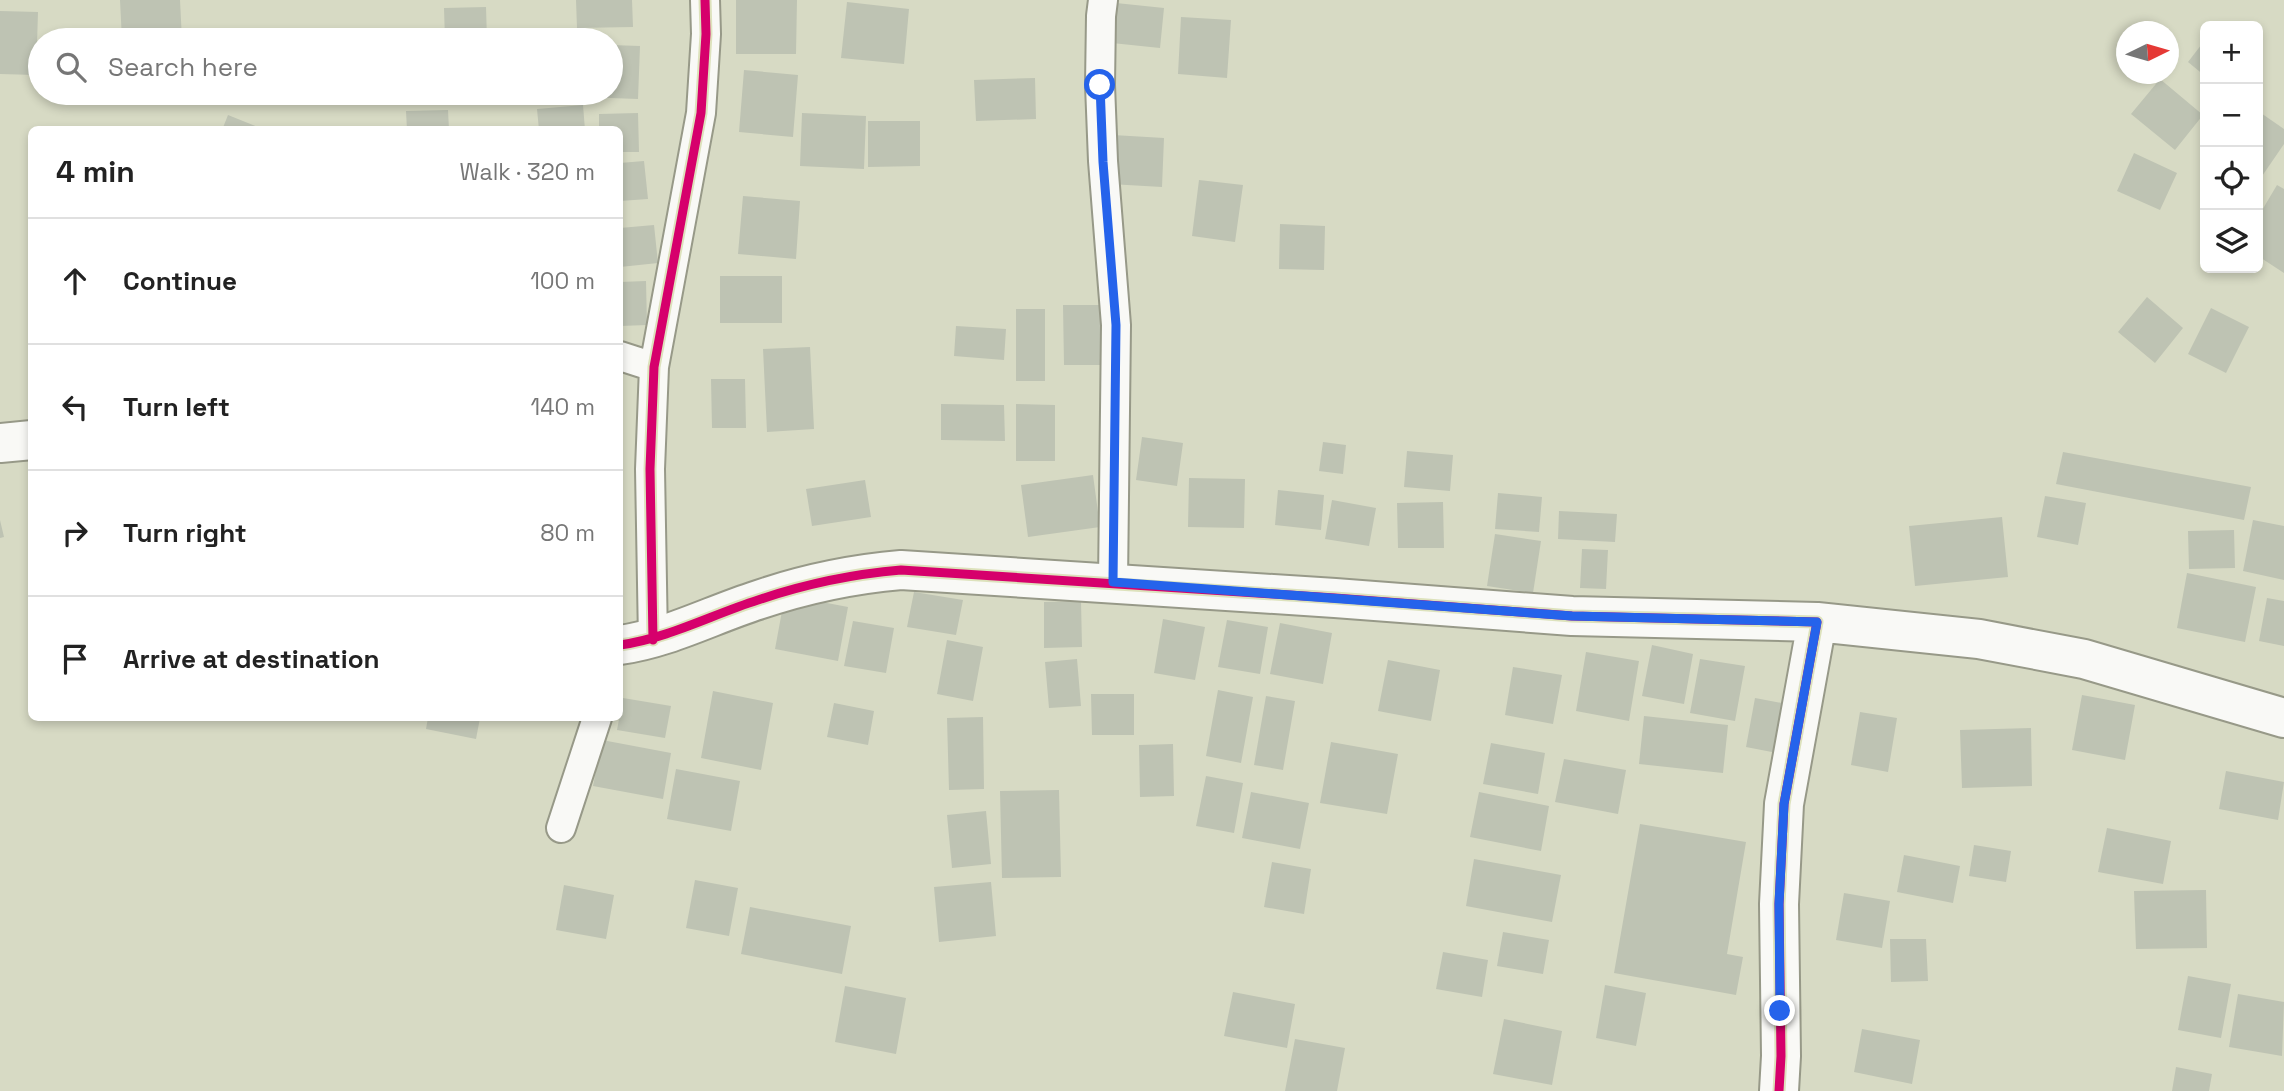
<!DOCTYPE html>
<html lang="en">
<head>
<meta charset="utf-8">
<style>
	body { margin:0; font-family:"Space Grotesk",sans-serif; background:#f2f2f2; color:#222 }
	.controls { position:absolute; right:21px; top:21px; display:grid; overflow:hidden; border-radius:10px; box-shadow:0 4px 10px #0003 }
	.controls button { width:63px; height:63px; display:grid; place-items:center; padding:0; border:0; border-bottom:2px solid #e0e0e0; background:#fff; color:#222; font:35px sans-serif }
	.compass { position:absolute; left:2116px; top:21px; width:63px; height:63px; border-radius:50%; background:#fff; box-shadow:0 4px 10px #0003; rotate:85deg }
	.stop { position:absolute; width:21px; height:21px; margin:-16px; border:5px solid #2563eb; border-radius:50%; background:#fff }
	.stop.end { background:#2563eb; border-color:#fff; box-shadow:0 2px 7px #0008 }
	.list { margin:0; padding:0; list-style:none }
	h2 { display:flex; justify-content:space-between; align-items:center; height:91px; margin:0; padding:0 28px; font-size:30px }
	h2 small { font-size:23px; font-weight:400; color:#767676 }
	.list li { display:grid; grid-template-columns:46px 1fr auto; gap:21px; align-items:center; box-sizing:border-box; height:126px; padding:0 28px; border-top:2px solid #e0e0e0 }
	.list b { display:block; font-size:26px; white-space:nowrap }
	.list em { font-size:23px; font-style:normal; color:#767676 }
	.icon { flex:none; width:38px; height:38px; fill:none; stroke:currentColor; stroke-width:2; stroke-linecap:round; stroke-linejoin:round }
	.map { position:relative; flex:none; width:2284px; height:1091px; overflow:hidden }
	.search { position:absolute; background:#fff; box-shadow:0 4px 10px #0003; left:28px; top:28px; width:595px; height:77px; display:flex; align-items:center; gap:18px; box-sizing:border-box; padding:0 24px; border-radius:38px; color:#767676; font-size:26px }
	.panel { position:absolute; background:#fff; box-shadow:0 4px 10px #0003; left:28px; top:126px; width:595px; height:595px; border-radius:10px }
	.map>svg:first-child { display:block }
	.building { fill:#bec3b3 }
	.lines { fill:none; stroke-linecap:round; stroke-linejoin:round }
	.street-casing { stroke:#979988; stroke-width:32 }
	.secondary-casing { stroke:#979988; stroke-width:42 }
	.street { stroke:#f9f9f6; stroke-width:28 }
	.secondary { stroke:#f9f9f6; stroke-width:38 }
	.cycleway-casing { stroke:#dde2bc; stroke-width:13 }
	.cycleway { stroke:#d6006c; stroke-width:9 }
	.route { stroke:#2563eb; stroke-width:9 }
</style>
</head>
<body>
<div class="map">
<svg width="2284" height="1091" viewBox="0 0 2284 1091">
	<rect width="100%" height="100%" fill="#d7dac4"/>
	<path class="building" d="M120 0H180L182 40H122Z
		M576 0H632L633 27 577 28Z
		M736 0H797L796 54H736Z
		M847 2 909 9 904 64 841 58Z
		M1116 3 1164 8 1160 48 1112 43Z
		M486 7 487 40H445L444 8Z
		M0 11 38 12 36 75 0 74Z
		M1181 17 1231 20 1227 78 1178 74Z
		M2205 40V76L2188 62Z
		M611 45 640 46 638 99 583 97V93H611Z
		M744 70 798 75 793 137 739 132Z
		M1035 78 1036 119 976 121 974 80Z
		M2160 79 2203 115 2175 150 2131 114Z
		M583 105 585 130H539L537 109Z
		M448 110 449 130H407L406 111Z
		M2258 111 2284 129V144L2258 182Z
		M638 113 639 152H620V130H599V114Z
		M802 113 866 116 864 169 800 166Z
		M228 115 263 129V130H222Z
		M868 121H920V166L868 167Z
		M1113 135 1164 138 1162 187 1110 184Z
		M2134 153 2177 173 2160 210 2117 191Z
		M644 161 648 199 620 201V163Z
		M1199 180 1243 185 1235 242 1192 236Z
		M2277 185 2284 189V273L2258 256V217Z
		M743 196 800 201 796 259 738 254Z
		M1280 224 1325 226 1324 270 1279 269Z
		M654 225 658 263 620 267V228Z
		M720 276H782V323H720Z
		M646 281 647 325 620 326V282Z
		M2147 297 2183 328 2155 363 2118 332Z
		M1063 305H1102L1103 365H1064Z
		M2211 308 2249 327 2226 373 2188 354Z
		M1016 309H1045V381H1016Z
		M956 326 1006 329 1004 360 954 356Z
		M810 347 814 429 767 432 763 349Z
		M711 379H745L746 428H712Z
		M941 404 1004 405 1005 441 941 440Z
		M1016 404 1055 405V461H1016Z
		M1142 437 1183 443 1177 486 1136 480Z
		M1323 442 1346 445 1343 474 1319 471Z
		M1407 451 1453 455 1450 491 1404 487Z
		M2063 452 2251 487 2244 520 2056 484Z
		M1093 475 1100 527 1028 537 1021 485Z
		M1189 478 1245 479 1244 528 1188 527Z
		M865 480 871 517 812 526 806 489Z
		M1278 490 1324 495 1321 530 1275 525Z
		M1498 493 1542 497 1539 532 1495 529Z
		M2045 496 2086 503 2078 545 2037 537Z
		M1332 500 1376 508 1369 546 1325 539Z
		M1443 502 1444 548H1398L1397 503Z
		M1559 511 1617 514 1615 542 1558 539Z
		M2002 517 2008 577 1915 586 1909 526Z
		M0 520 4 537 0 538Z
		M2253 520 2284 526V580L2243 571Z
		M2234 530 2235 568 2189 569 2188 531Z
		M1495 534 1541 541 1533 593 1487 586Z
		M1582 549 1608 550 1606 589 1580 588Z
		M2187 573 2256 587 2245 642 2177 628Z
		M914 592 963 600 956 635 907 627Z
		M785 595 848 607 838 661 775 649Z
		M2267 598 2284 601V646L2259 641Z
		M1081 601 1082 647 1044 648V602Z
		M1163 619 1205 627 1195 680 1154 673Z
		M1227 620 1268 627 1260 674 1218 667Z
		M853 621 894 628 886 673 844 666Z
		M1280 623 1332 633 1323 684 1270 674Z
		M947 640 983 647 973 701 937 694Z
		M1652 645 1693 654 1684 704 1642 696Z
		M1586 652 1639 661 1629 721 1576 711Z
		M1077 659 1081 706 1049 708 1045 662Z
		M1700 659 1745 666 1735 721 1690 713Z
		M1388 660 1440 670 1431 721 1378 711Z
		M1513 667 1562 675 1553 724 1505 715Z
		M1218 690 1253 697 1241 763 1206 756Z
		M713 691 773 703 761 770 701 758Z
		M1091 694H1134V735H1092Z
		M2082 695 2135 705 2125 760 2072 750Z
		M1266 696 1295 701 1283 770 1254 765Z
		M623 698 671 706 665 738 617 730Z
		M1755 698 1787 704 1777 753 1746 747Z
		M834 703 874 711 868 745 827 737Z
		M1860 712 1897 718 1888 772 1851 765Z
		M1644 716 1728 725 1723 773 1639 764Z
		M983 717 984 789 949 790 947 718Z
		M428 718H480L476 739 426 729Z
		M2031 728 2032 786 1962 788 1960 730Z
		M602 740 671 753 663 799 593 786Z
		M1331 742 1398 754 1387 814 1320 803Z
		M1491 743 1545 753 1538 794 1483 784Z
		M1173 744 1174 796 1140 797 1139 745Z
		M1564 759 1626 770 1618 814 1555 802Z
		M676 769 740 781 731 831 667 819Z
		M2226 771 2284 782 2278 820 2219 809Z
		M1206 776 1243 783 1234 833 1196 826Z
		M1059 790 1061 877 1002 878 1000 791Z
		M1251 792 1309 803 1300 849 1242 838Z
		M1479 792 1549 806 1541 851 1470 837Z
		M986 811 991 864 952 868 947 815Z
		M1640 824 1746 842 1727 954 1743 957 1736 995 1614 973Z
		M2107 828 2171 841 2163 884 2098 872Z
		M1974 845 2011 851 2006 882 1969 876Z
		M1904 855 1960 866 1953 903 1897 892Z
		M1474 859 1561 875 1552 922 1466 906Z
		M1272 862 1311 869 1304 914 1264 907Z
		M695 880 738 888 729 936 686 928Z
		M991 882 996 936 939 942 934 887Z
		M564 885 614 895 606 939 556 930Z
		M2206 890 2207 948 2136 949 2134 891Z
		M1844 893 1890 901 1882 948 1836 940Z
		M750 907 851 926 842 974 741 954Z
		M1503 932 1549 940 1543 974 1497 966Z
		M1890 939H1926L1928 981 1891 982Z
		M1443 952 1488 960 1482 997 1436 989Z
		M2188 976 2231 984 2221 1038 2178 1030Z
		M1605 985 1646 993 1636 1046 1596 1038Z
		M845 986 906 998 896 1054 835 1042Z
		M1233 992 1295 1004 1287 1048 1224 1036Z
		M2238 994 2284 1002 2282 1056 2229 1047Z
		M1504 1019 1562 1031 1552 1085 1493 1074Z
		M1862 1029 1920 1040 1912 1084 1854 1072Z
		M1295 1039 1345 1048 1337 1091H1285Z
		M2176 1067 2212 1074 2209 1091H2172Z"/>
	<g class="lines">
		<defs>
			<path id="street" d="M1103 0 1101 16 1100 85 1103 161 1116 325 1113 582
				M620 356 654 367
				M653 640 650 469 654 367 701 113 706 34 705 0
				M561 828 597 718"/>
			<path id="secondary" d="M0 443 32 440
				M1817 622 1979 639 2084 659 2284 718
				M620 645C669 638 711 615 758 600 802 585 854 574 901 570L1335 598 1572 616 1817 622 1784 804 1779 904 1781 1056 1779 1091"/>
		</defs>
		<use href="#street" class="street-casing"/>
		<use href="#secondary" class="secondary-casing"/>
		<use href="#street" class="street"/>
		<use href="#secondary" class="secondary"/>
		<defs>
			<path id="cycleway" d="M653 640 650 469 654 367 701 113 706 34 705 0
				M620 645C669 638 711 615 758 600 802 585 854 574 901 570L1335 598 1572 616 1817 622 1784 804 1779 904 1781 1056 1779 1091"/>
		</defs>
		<use href="#cycleway" class="cycleway-casing"/>
		<use href="#cycleway" class="cycleway"/>
	</g>
	<g class="lines">
		<path class="route" d="M1100 85 1103 162 1116 325 1113 582 1572 616 1817 622 1784 804 1779 904 1780 1011"/>
	</g>
</svg>
<div class="controls">
<button>+</button>
<button>−</button>
<button><svg class="icon" aria-label="locate" viewBox="0 0 24 24"><circle cx="12" cy="12" r="6"/><path d="M12 2v4M12 18v4M2 12h4M18 12h4"/></svg></button>
<button><svg class="icon" aria-label="layers" viewBox="0 0 24 24"><path d="M12 4l9 5-9 5-9-5zM3 14l9 5 9-5"/></svg></button>
</div>
<svg class="compass" viewBox="-18 -18 36 36"><path d="M0-13l5 13h-10z" fill="#e53935"/><path d="M0 13l5-13h-10z" fill="#767676"/></svg>
<div class="stop" style="left:1100px;top:85px"></div>
<div class="stop end" style="left:1780px;top:1011px"></div>
<div class="search"><svg class="icon" aria-label="search" viewBox="0 0 24 24"><circle cx="10" cy="10" r="6"/><path d="M15 15l6 6"/></svg>Search here</div>
<section class="panel">
<h2>4 min<small>Walk · 320 m</small></h2>
<ul class="list">
<li><svg class="icon" aria-label="ahead" viewBox="0 0 24 24"><path d="M12 20V5M6 11l6-6 6 6"/></svg><div><b>Continue</b></div><em>100 m</em></li>
<li><svg class="icon" aria-label="left" viewBox="0 0 24 24"><path d="M17 20v-9H6M10 6l-5 5 5 5"/></svg><div><b>Turn left</b></div><em>140 m</em></li>
<li><svg class="icon" aria-label="right" viewBox="0 0 24 24"><path d="M7 20v-9h11M14 6l5 5-5 5"/></svg><div><b>Turn right</b></div><em>80 m</em></li>
<li><svg class="icon" aria-label="arrive" viewBox="0 0 24 24"><path d="M6 21V4h12l-3 4 3 4H6"/></svg><div><b>Arrive at destination</b></div></li>
</ul>
</section>
</div>
</body>
</html>
